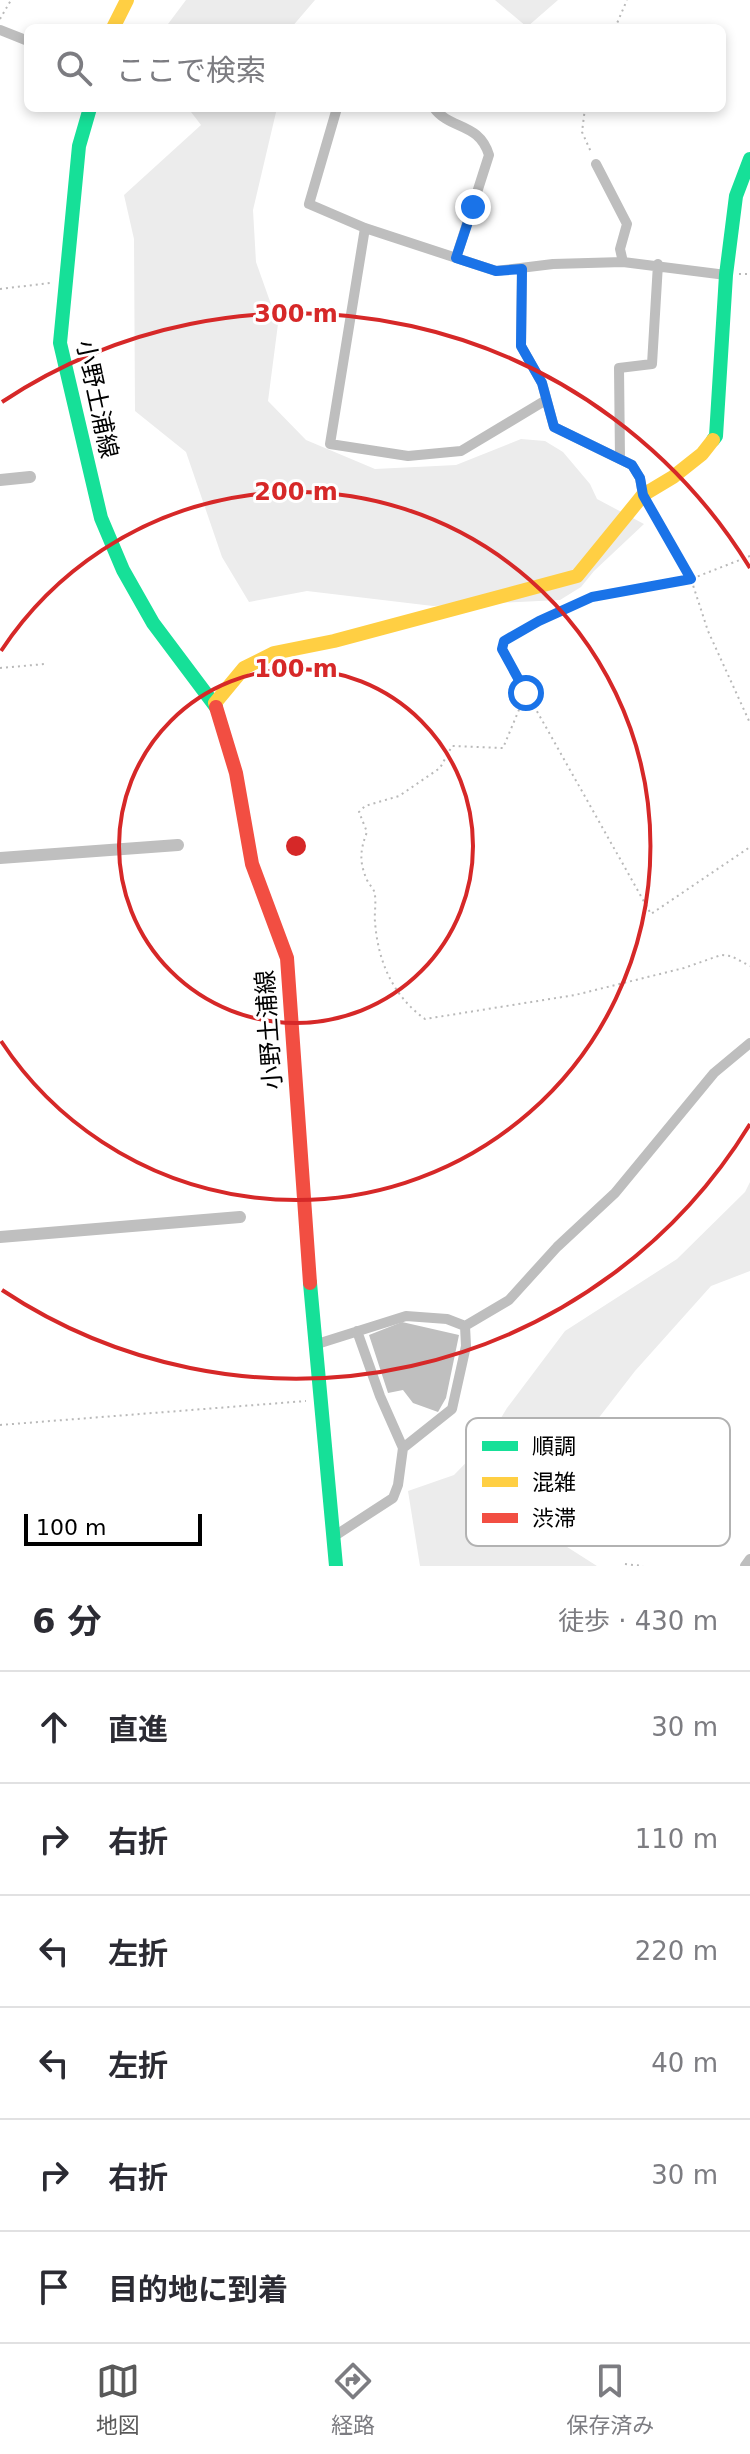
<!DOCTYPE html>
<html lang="ja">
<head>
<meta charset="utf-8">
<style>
	body { margin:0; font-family:"DejaVu Sans","Noto Sans JP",sans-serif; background:#f2f2f3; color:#2b2b33 }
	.scale { position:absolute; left:24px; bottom:20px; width:178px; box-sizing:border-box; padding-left:8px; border:4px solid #000; border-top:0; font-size:22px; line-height:28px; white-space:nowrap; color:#000; -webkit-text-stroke:6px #fff; paint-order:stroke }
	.stop { position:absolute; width:24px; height:24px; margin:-18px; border:6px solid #1a73e8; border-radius:50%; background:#fff }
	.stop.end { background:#1a73e8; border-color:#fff; box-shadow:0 2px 8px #0008 }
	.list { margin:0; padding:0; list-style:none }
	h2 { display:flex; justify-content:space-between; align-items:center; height:104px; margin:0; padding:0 32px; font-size:34px }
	h2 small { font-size:26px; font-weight:400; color:#7c7c81 }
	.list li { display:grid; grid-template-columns:52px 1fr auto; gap:24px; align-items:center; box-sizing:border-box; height:112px; padding:0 32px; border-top:2px solid #e1e1e2 }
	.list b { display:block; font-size:30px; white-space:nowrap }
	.list em { font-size:26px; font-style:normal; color:#7c7c81 }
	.icon { flex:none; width:44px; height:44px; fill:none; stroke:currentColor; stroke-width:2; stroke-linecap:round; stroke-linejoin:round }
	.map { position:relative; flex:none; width:750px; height:1566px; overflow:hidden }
	.search { position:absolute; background:#fff; box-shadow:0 4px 12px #0003; left:24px; right:24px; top:24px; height:88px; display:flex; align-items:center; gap:20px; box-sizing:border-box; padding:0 28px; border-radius:12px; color:#7c7c81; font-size:30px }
	.sheet { height:776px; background:#fff }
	nav { display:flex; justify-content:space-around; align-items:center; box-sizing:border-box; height:112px; border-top:2px solid #e1e1e2; background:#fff; font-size:22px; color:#7c7c81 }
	nav a { display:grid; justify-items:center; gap:4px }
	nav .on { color:#595959 }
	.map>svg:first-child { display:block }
	.green { fill:#ececec }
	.water { fill:#bfbfbf }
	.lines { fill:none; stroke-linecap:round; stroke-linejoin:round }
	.canal { stroke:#bfbfbf; stroke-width:12 }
	.path { stroke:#b9b9b9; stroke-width:2; stroke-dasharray:2 4; stroke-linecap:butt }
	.street { stroke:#bebebe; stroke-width:10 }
	.fast { stroke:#16e098; stroke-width:14 }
	.slow { stroke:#ffcf43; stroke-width:14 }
	.jam { stroke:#f24e42; stroke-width:14 }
	.route { stroke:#1a73e8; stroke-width:10 }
	.ring { fill:none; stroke:#d62828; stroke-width:4 }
	.labels { text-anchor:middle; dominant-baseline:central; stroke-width:6; stroke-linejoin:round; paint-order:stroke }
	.street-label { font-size:24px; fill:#000; stroke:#fff }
	.key { fill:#fff; stroke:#b2b2b2; stroke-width:2 }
	.key-label { font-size:22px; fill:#000 }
	.centre { fill:#d62828; stroke:#fff; stroke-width:4 }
	.ring-label { font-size:24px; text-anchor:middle; font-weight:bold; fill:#d62828; stroke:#fff; stroke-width:6; stroke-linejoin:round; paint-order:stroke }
</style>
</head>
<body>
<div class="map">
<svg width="750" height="1566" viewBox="0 0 750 1566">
	<rect width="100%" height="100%" fill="#fff"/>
	<path class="green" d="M186 0H315L291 28H165Z
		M495 0H558L527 27Z
		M188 108H277L253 210 256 262 278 324 268 401 306 440 375 469 456 465 521 439 545 441 563 452 590 484 597 499 644 524 594 571 581 587 560 600 433 606 307 591 249 602 222 557 186 452 135 411 134 239 124 195 201 125Z
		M750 1182V1271L711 1286 635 1371 570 1455 573 1483 564 1545 597 1566H420L408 1491 454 1475 487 1441 507 1408 565 1331 677 1259 745 1192Z"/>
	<path class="water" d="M402 1322 459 1335 446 1398 438 1412 413 1403 403 1390 388 1393 369 1335Z"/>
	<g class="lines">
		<path class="canal" d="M0 480 30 477
			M0 858 178 845
			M0 1237 240 1217"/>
		<path class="path" d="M0 19 11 0
			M615 28 627 0
			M585 108 582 132 591 152
			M739 274H750
			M0 289 50 283
			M650 507 691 579 708 631 750 723
			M750 556 691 579 592 597 539 621 504 641 502 649 651 914 750 847
			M0 668 45 664
			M526 693 503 748 452 746 440 768 399 796 365 806 359 812 367 832C360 850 359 862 367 880 369 884 372 887 374 891 377 900 374 913 375 922 378 962 393 996 425 1019L575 995 684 968 721 955 731 956 750 966
			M0 1425 306 1401
			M625 1564 643 1566"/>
		<path class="street" d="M0 30 28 41
			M337 108 309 204 365 228 496 271 553 264 623 262
			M434 108C450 130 479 122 489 155L456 258
			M596 164 627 224 620 249 623 262 726 275
			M365 228 330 444 408 456 461 451 546 400
			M522 269 521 346 542 383 554 427 632 465 640 478 643 495
			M620 459 619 368 652 364 658 264
			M357 1331 380 1396 403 1448
			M314 1345 406 1316 447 1319 465 1326 509 1300 557 1247 615 1193 714 1073 750 1043
			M333 1537 393 1498 398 1485 403 1448 452 1409 466 1346 465 1326
			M745 1566 750 1559"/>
		<path class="fast" d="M90 108 79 146 60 343 101 518 123 570 153 623 216 707
			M713 440 716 436 726 275 736 196 750 159
			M310 1283 336 1566"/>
		<path class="slow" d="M113 28 127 0
			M215 703 244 668 274 653 334 641 577 576 643 495 673 477 702 454 713 440"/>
		<path class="jam" d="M216 707 236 773 252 864 287 958 310 1283"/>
	</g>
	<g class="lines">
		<path class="route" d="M473 207 456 258 496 271 522 269 521 346 542 383 554 427 632 465 640 478 643 495 691 579 592 597 539 621 504 641 502 649 526 693"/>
	</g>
	<g class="ring">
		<circle cx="296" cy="846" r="177"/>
		<path d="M1 651A354 354 0 1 1 1 1041"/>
		<path d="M750 1124A532 532 0 0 1 2 1290M2 402A532 532 0 0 1 750 568"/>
	</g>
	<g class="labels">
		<g class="street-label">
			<text transform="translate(97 399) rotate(78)">小野土浦線</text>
			<text transform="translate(269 1030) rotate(-94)">小野土浦線</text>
		</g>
	</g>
	<rect x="466" y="1418" width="264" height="128" rx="12" class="key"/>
	<rect x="482" y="1441" width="36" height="10" fill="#16e098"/>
	<rect x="482" y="1477" width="36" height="10" fill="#ffcf43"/>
	<rect x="482" y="1513" width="36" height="10" fill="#f24e42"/>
	<g class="key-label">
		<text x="532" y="1454">順調</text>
		<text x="532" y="1490">混雑</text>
		<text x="532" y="1526">渋滞</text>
	</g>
	<circle cx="296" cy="846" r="12" class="centre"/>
	<g class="ring-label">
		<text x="296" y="322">300 m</text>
		<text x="296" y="500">200 m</text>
		<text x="296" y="677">100 m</text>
	</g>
</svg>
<div class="scale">100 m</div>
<div class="stop" style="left:526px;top:693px"></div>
<div class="stop end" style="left:473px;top:207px"></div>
<div class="search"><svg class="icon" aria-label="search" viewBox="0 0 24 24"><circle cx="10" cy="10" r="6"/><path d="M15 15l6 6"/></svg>ここで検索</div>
</div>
<section class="sheet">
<h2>6 分<small>徒歩 · 430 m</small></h2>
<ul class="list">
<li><svg class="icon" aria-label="ahead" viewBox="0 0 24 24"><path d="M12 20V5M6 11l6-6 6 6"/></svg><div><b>直進</b></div><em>30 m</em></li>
<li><svg class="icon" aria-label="right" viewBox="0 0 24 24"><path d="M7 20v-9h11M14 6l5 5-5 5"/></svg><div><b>右折</b></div><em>110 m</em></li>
<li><svg class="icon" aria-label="left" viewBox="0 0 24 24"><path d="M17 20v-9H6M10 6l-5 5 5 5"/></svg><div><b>左折</b></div><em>220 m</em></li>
<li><svg class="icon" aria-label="left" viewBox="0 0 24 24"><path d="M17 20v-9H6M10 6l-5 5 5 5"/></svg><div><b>左折</b></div><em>40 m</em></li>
<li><svg class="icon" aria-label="right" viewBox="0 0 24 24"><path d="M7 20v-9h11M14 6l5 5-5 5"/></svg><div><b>右折</b></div><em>30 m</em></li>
<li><svg class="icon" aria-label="arrive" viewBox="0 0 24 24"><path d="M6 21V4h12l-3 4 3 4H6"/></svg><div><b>目的地に到着</b></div></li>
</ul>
</section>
<nav>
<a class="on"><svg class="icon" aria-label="map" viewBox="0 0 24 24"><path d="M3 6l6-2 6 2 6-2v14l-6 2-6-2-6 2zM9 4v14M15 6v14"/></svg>地図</a>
<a><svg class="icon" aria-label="directions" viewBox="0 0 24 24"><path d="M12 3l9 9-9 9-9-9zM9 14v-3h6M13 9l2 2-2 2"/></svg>経路</a>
<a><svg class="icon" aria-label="saved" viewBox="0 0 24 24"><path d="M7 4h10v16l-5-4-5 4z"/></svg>保存済み</a>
</nav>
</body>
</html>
